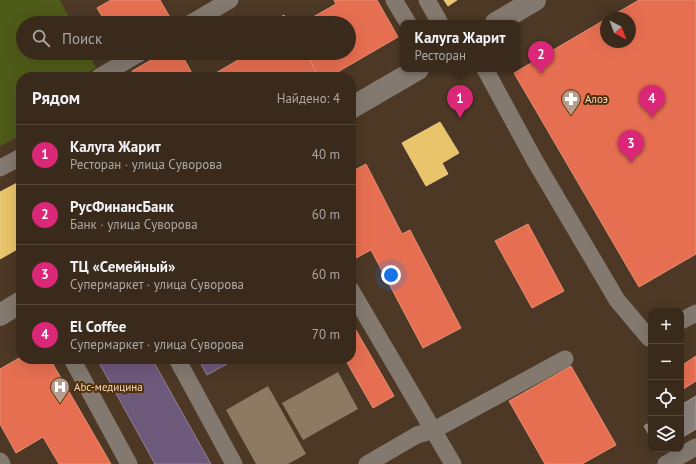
<!DOCTYPE html>
<html lang="ru">
<head>
<meta charset="utf-8">
<style>
	body { margin:0; font-family:"PT Sans",sans-serif; background:#403225; color:#f1f3f6 }
	.controls { position:absolute; right:12px; bottom:12px; display:grid; overflow:hidden; border-radius:8px; box-shadow:0 4px 16px #0002 }
	.controls button { width:36px; height:36px; display:grid; place-items:center; padding:0; border:0; border-bottom:1px solid #53463b; background:#392a1c; color:#f1f3f6; font:20px sans-serif }
	.compass { position:absolute; left:600px; top:12px; width:36px; height:36px; border-radius:50%; background:#392a1c; box-shadow:0 4px 16px #0002; rotate:138deg }
	.you { position:absolute; left:391px; top:275px; width:14px; height:14px; margin:-10px; border:3px solid #fff; border-radius:50%; background:#1a73e8; box-shadow:0 0 0 6px #1a73e833 }
	.badge { display:grid; place-items:center; width:26px; height:26px; border-radius:50%; background:#db2777; color:#fff; font-size:13px; font-weight:700 }
	.pin { position:absolute; translate:-50% -33px; filter:drop-shadow(0 1px 2px #0008) }
	.pin::after { content:''; position:absolute; top:21px; width:14px; height:12px; background:inherit; clip-path:polygon(0 0,100% 0,50% 100%) }
	.popup { position:absolute; left:400px; top:20px; width:120px; height:52px; box-sizing:border-box; display:grid; place-content:center; border-radius:8px; background:#392a1c; filter:drop-shadow(0 1px 3px #0005); font-size:13px; white-space:nowrap; color:#aba7a3 }
	.popup b { font-size:15px; color:#f1f3f6 }
	.popup::after { content:''; position:absolute; left:50%; top:100%; margin-left:-8px; border:8px solid transparent; border-top-color:#392a1c }
	.list { margin:0; padding:0; list-style:none }
	h2 { display:flex; justify-content:space-between; align-items:center; height:52px; margin:0; padding:0 16px; font-size:17px }
	h2 small { font-size:13px; font-weight:400; color:#aba7a3 }
	.list li { display:grid; grid-template-columns:26px 1fr auto; gap:12px; align-items:center; box-sizing:border-box; height:60px; padding:0 16px; border-top:1px solid #53463b }
	.list b { display:block; font-size:15px; white-space:nowrap }
	.list p { margin:0; font-size:13px; white-space:nowrap; color:#aba7a3 }
	.list em { font-size:13px; font-style:normal; color:#aba7a3 }
	.icon { flex:none; width:22px; height:22px; fill:none; stroke:currentColor; stroke-width:2; stroke-linecap:round; stroke-linejoin:round }
	.map { position:relative; flex:none; width:696px; height:464px; overflow:hidden }
	.search { position:absolute; background:#392a1c; box-shadow:0 4px 16px #0002; left:16px; top:16px; width:340px; height:44px; display:flex; align-items:center; gap:10px; box-sizing:border-box; padding:0 14px; border-radius:22px; color:#aba7a3; font-size:15px }
	.panel { position:absolute; background:#392a1c; box-shadow:0 4px 16px #0002; left:16px; top:72px; width:340px; height:292px; border-radius:16px }
	.map>svg:first-child { display:block }
	.green { fill:#4f5b19 }
	.homes { fill:#e9c46a; stroke:#eaca85 }
	.shops { fill:#e76f51; stroke:#e98e74 }
	.offices { fill:#6d597a; stroke:#947f90 }
	.industry { fill:#8a817c; stroke:#a89b92 }
	.building { fill:#8c7b62 }
	.lines { fill:none; stroke-linecap:round; stroke-linejoin:round }
	.service { stroke:#83796f; stroke-width:17 }
	.tertiary { stroke:#83796f; stroke-width:22 }
	.labels { text-anchor:middle; dominant-baseline:central; stroke-width:4; stroke-linejoin:round; paint-order:stroke }
	.poi-label { font-size:11px; fill:#eed7c4; stroke:#522e06; text-anchor:start }
</style>
</head>
<body>
<div class="map">
<svg width="696" height="464" viewBox="0 0 696 464">
	<rect width="100%" height="100%" fill="#4c3825"/>
	<path class="green" d="M0 0H60L72 23H23V53H88L96 68 79 77H21V135L0 146Z"/>
	<path class="homes" d="M444 0H457L448 6Z
		M440 122 459 153 442 163 448 174 426 186 402 143Z
		M21 181V247L0 259V192Z"/>
	<path class="shops" d="M111 0H160L172 21 168 23H106L97 8Z
		M334 0H377L398 37 329 77H319L306 53H349V23H307L306 21 336 4Z
		M639 0H696V254L639 287 514 73 606 19V42H630V18H608Z
		M284 15 288 23H270Z
		M106 53H118L109 58Z
		M163 53H181L194 77H135L132 71Z
		M250 53H306L319 77H209Z
		M366 164 402 234 410 230 461 328 423 348 371 250 356 258 351 249V172Z
		M528 224 564 291 532 308 495 241Z
		M353 325 394 396 373 408 345 359H351V326Z
		M696 356V381L682 390 681 366Z
		M21 357V359H50L111 464H59L43 437 16 453 0 424V369Z
		M571 366 616 445 582 464H545L509 401Z"/>
	<path class="offices" d="M97 359H152L211 464H155Z
		M198 359H236L207 375Z"/>
	<path class="industry" d="M696 396V429L681 438V405Z
		M651 422V438L644 426Z"/>
	<path class="building" d="M338 372 358 409 303 440 282 403Z
		M268 386 306 454 288 464H256L226 410Z"/>
	<g class="lines">
		<path class="service" d="M394 0 408 23
			M427 0 440 23
			M191 23 230 0
			M485 69 535 161 617 300 649 338 651 337
			M99 77 140 53
			M0 168 21 157
			M351 290 453 464
			M681 321 696 313
			M72 359 129 464
			M177 359 234 464
			M0 461 2 464
			M367 464 417 435 434 430 565 359
			M666 464 696 447"/>
		<path class="tertiary" d="M496 23 535 0
			M351 108 418 69
			M0 315 21 302"/>
	</g>
	<defs>
		<symbol id="pharmacy-pin" viewBox="-11 -11 22 30"><path d="M0 17L-7.5 6A9.5 9.5 0 1 1 7.5 6Z" fill="#b59f8c" stroke="#522e06"/><path d="M-2-6h4v4h4v4h-4v4h-4v-4h-4v-4h4Z" fill="#fff"/></symbol>
		<symbol id="hospital-pin" viewBox="-11 -11 22 30"><path d="M0 17L-7.5 6A9.5 9.5 0 1 1 7.5 6Z" fill="#b59f8c" stroke="#522e06"/><path d="M-5-5h3v3.5h4V-5h3V5h-3V1.5h-4V5h-3Z" fill="#fff"/></symbol>
	</defs>
	<g fill-rule="evenodd">
		<use href="#pharmacy-pin" x="560" y="88" width="22" height="30"/>
		<use href="#hospital-pin" x="49" y="376" width="22" height="30"/>
	</g>
	<g class="labels">
		<g class="poi-label">
			<text x="585" y="99">Алоэ</text>
			<text x="74" y="387">Abc-медицина</text>
		</g>
	</g>
</svg>
<div class="controls">
<button>+</button>
<button>−</button>
<button><svg class="icon" aria-label="locate" viewBox="0 0 24 24"><circle cx="12" cy="12" r="6"/><path d="M12 2v4M12 18v4M2 12h4M18 12h4"/></svg></button>
<button><svg class="icon" aria-label="layers" viewBox="0 0 24 24"><path d="M12 4l9 5-9 5-9-5zM3 14l9 5 9-5"/></svg></button>
</div>
<svg class="compass" viewBox="-18 -18 36 36"><path d="M0-13l5 13h-10z" fill="#e53935"/><path d="M0 13l5-13h-10z" fill="#aba7a3"/></svg>
<div class="you"></div>
<div class="pin badge" style="left:460px;top:118px">1</div>
<div class="popup"><b>Калуга Жарит</b>Ресторан</div>
<div class="pin badge" style="left:541px;top:74px">2</div>
<div class="pin badge" style="left:631px;top:163px">3</div>
<div class="pin badge" style="left:652px;top:118px">4</div>
<div class="search"><svg class="icon" aria-label="search" viewBox="0 0 24 24"><circle cx="10" cy="10" r="6"/><path d="M15 15l6 6"/></svg>Поиск</div>
<section class="panel">
<h2>Рядом<small>Найдено: 4</small></h2>
<ul class="list">
<li><span class="badge">1</span><div><b>Калуга Жарит</b><p>Ресторан · улица Суворова</p></div><em>40 m</em></li>
<li><span class="badge">2</span><div><b>РусФинансБанк</b><p>Банк · улица Суворова</p></div><em>60 m</em></li>
<li><span class="badge">3</span><div><b>ТЦ «Семейный»</b><p>Супермаркет · улица Суворова</p></div><em>60 m</em></li>
<li><span class="badge">4</span><div><b>El Coffee</b><p>Супермаркет · улица Суворова</p></div><em>70 m</em></li>
</ul>
</section>
</div>
</body>
</html>
